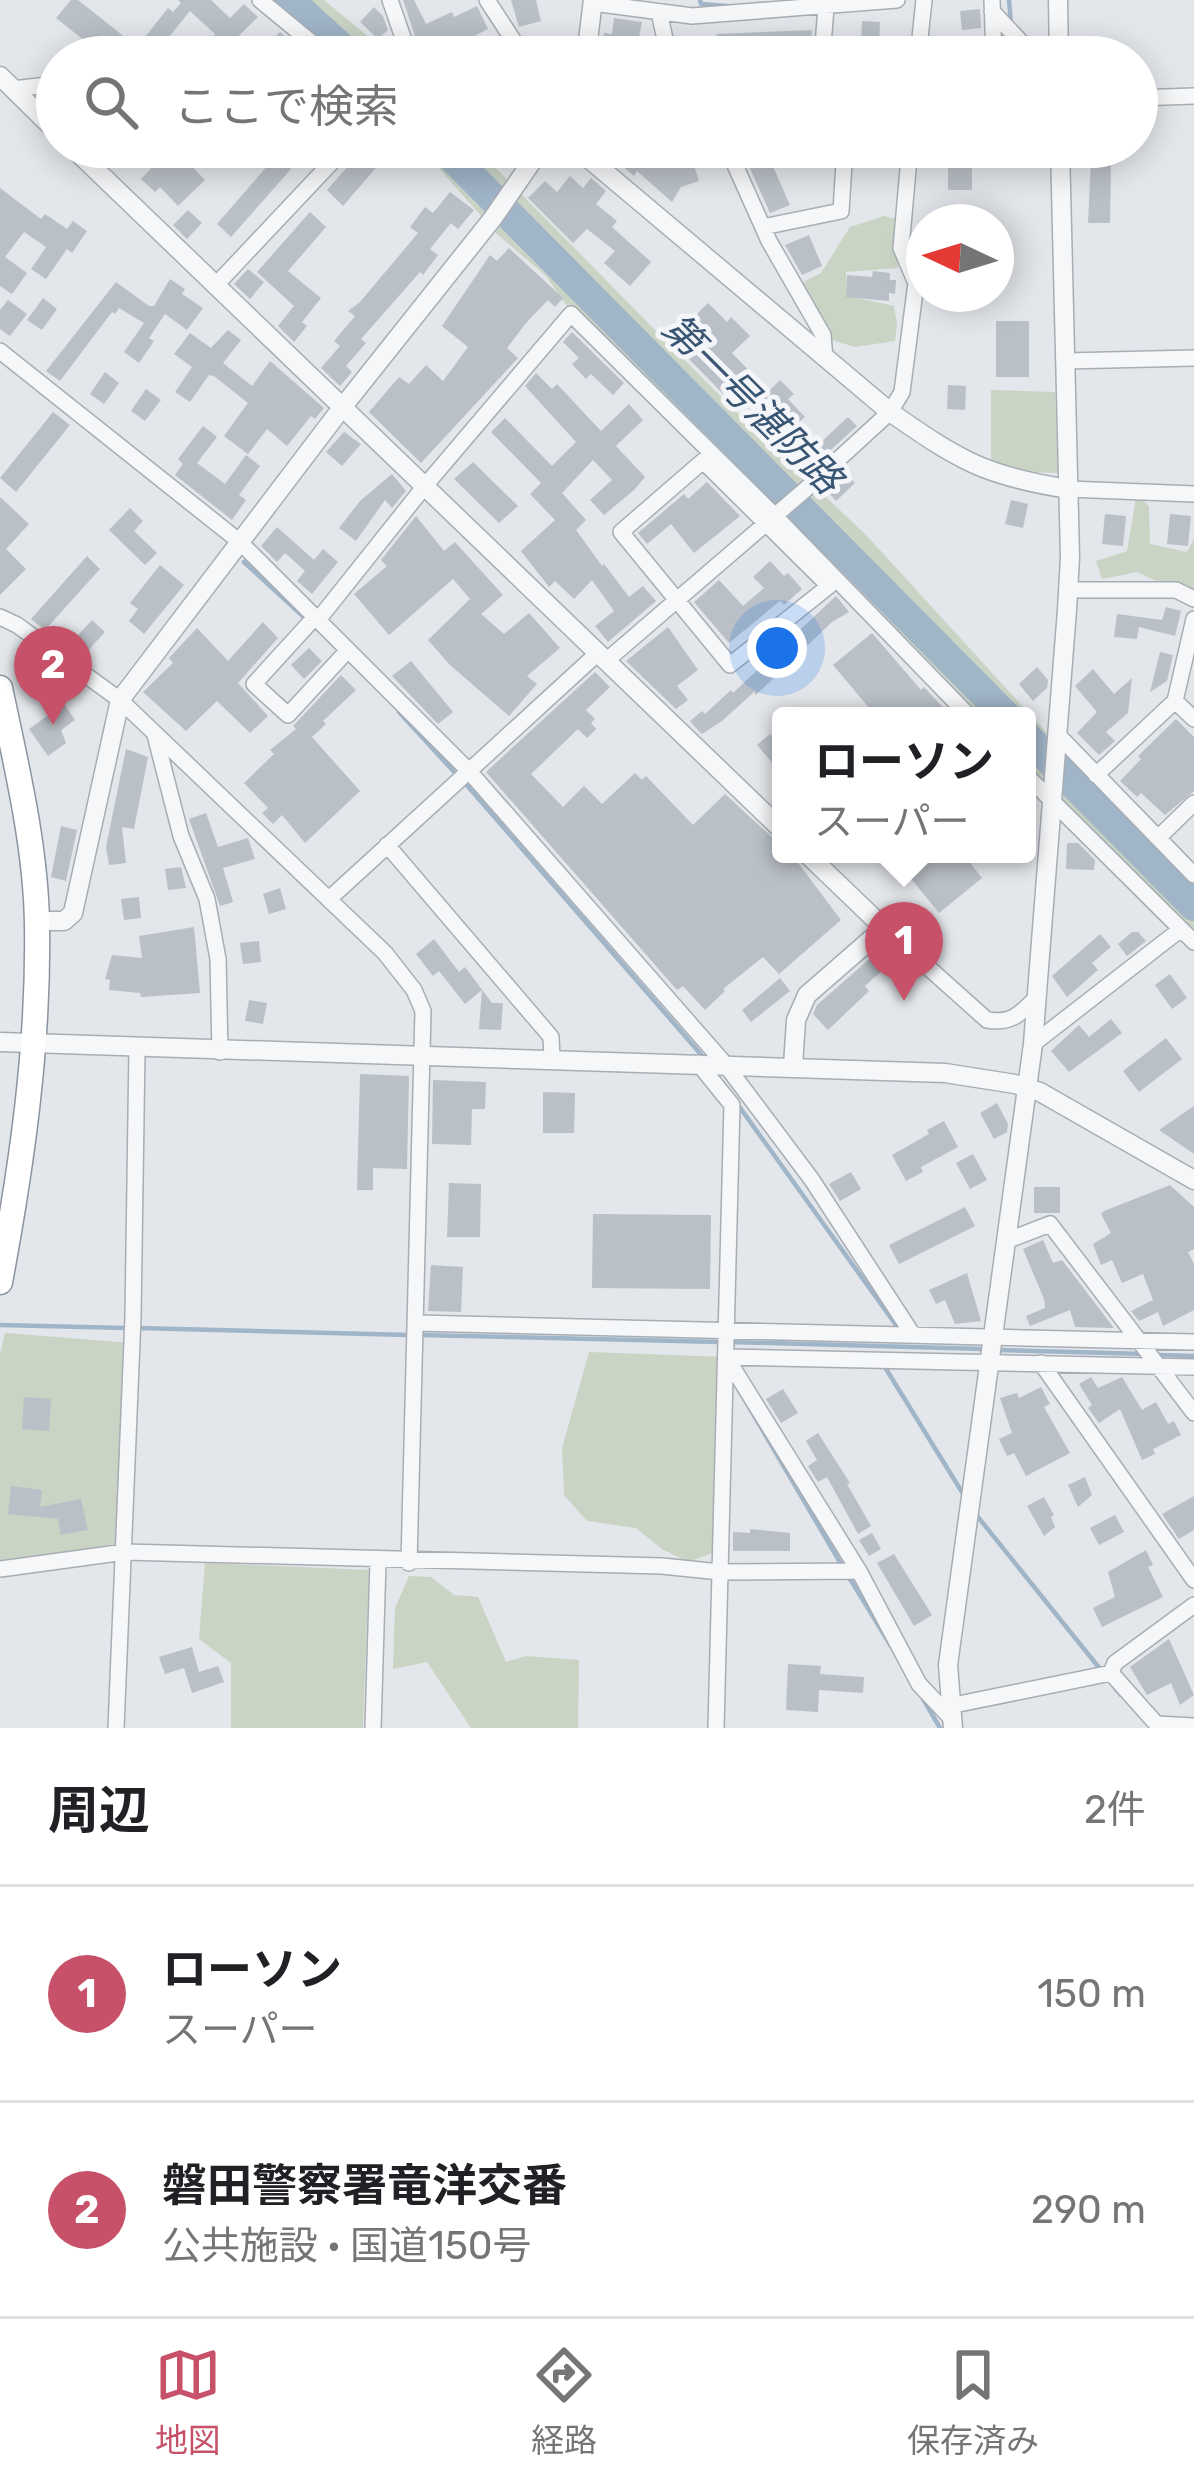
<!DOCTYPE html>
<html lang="ja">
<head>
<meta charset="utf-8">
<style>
	body { margin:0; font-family:Rubik,"Noto Sans JP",sans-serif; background:#f2f2f2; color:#202124 }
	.compass { position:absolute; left:906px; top:204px; width:108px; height:108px; border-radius:50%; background:#fff; box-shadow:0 6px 30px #0003; rotate:274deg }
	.you { position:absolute; left:777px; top:648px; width:42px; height:42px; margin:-30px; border:9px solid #fff; border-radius:50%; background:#1a73e8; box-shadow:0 0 0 18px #1a73e833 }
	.badge { display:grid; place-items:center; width:78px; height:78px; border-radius:50%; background:#c75168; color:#fff; font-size:39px; font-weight:700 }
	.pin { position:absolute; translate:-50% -99px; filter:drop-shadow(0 3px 6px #0008) }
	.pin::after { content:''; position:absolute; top:63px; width:42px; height:36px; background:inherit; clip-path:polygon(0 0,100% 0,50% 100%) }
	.popup { position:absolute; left:772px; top:707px; width:264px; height:156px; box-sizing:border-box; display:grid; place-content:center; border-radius:12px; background:#fff; filter:drop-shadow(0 3px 9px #0005); font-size:39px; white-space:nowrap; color:#757577 }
	.popup b { font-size:45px; color:#202124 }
	.popup::after { content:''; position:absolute; left:50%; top:100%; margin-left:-24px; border:24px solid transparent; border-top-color:#fff }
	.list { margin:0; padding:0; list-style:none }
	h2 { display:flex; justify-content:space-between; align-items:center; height:156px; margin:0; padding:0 48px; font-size:51px }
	h2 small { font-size:39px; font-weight:400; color:#757577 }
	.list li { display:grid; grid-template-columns:78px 1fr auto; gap:36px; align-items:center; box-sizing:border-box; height:216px; padding:0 48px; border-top:3px solid #e0e0e0 }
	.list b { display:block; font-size:45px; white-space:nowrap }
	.list p { margin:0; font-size:39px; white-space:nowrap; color:#757577 }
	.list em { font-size:39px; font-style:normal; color:#757577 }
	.icon { flex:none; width:66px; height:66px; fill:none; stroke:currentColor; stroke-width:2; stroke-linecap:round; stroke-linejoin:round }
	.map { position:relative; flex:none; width:1194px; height:1728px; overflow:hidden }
	.search { position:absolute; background:#fff; box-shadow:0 6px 30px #0003; left:36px; right:36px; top:36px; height:132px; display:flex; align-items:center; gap:30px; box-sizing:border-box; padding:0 42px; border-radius:66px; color:#757577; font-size:45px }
	.sheet { height:588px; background:#fff }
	nav { display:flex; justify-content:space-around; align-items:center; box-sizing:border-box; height:168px; border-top:3px solid #e0e0e0; background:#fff; font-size:33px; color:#757577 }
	nav a { display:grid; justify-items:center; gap:6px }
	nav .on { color:#c75168 }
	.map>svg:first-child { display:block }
	.green { fill:#c9d4c5 }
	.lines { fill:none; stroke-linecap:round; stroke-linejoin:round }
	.stream { stroke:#a0b5c8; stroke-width:4.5 }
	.river { stroke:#a0b5c8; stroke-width:30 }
	.building { fill:#bac0c7 }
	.minor-casing { stroke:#a8adb4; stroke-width:18 }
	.tertiary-casing { stroke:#a8adb4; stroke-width:21 }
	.trunk-casing { stroke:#8b94a0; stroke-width:27 }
	.minor { stroke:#f6f7f9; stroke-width:15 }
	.tertiary { stroke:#f6f7f9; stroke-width:18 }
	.trunk { stroke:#fff; stroke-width:24 }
	.labels { text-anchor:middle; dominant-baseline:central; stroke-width:10; stroke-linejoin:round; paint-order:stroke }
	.water-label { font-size:39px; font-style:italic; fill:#385573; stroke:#f3f5f8 }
</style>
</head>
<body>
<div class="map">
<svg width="1194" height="1728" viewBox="0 0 1194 1728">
	<rect width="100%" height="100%" fill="#e3e6ea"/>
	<path class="green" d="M260 0H324L393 57H329Z
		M420 147H475L722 398 867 536 1058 745 1194 875V942L1076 825 1054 789 1027 764V716H974L575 318 546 276 498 235Z
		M884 216 897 219 898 268 846 272 847 296 894 306 897 324 895 341 855 347 829 339 801 283 821 273 850 227Z
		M991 390 1055 392 1058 473 1024 472 991 462Z
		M1137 492 1149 507 1150 544 1187 552 1194 539V599L1137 572 1102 579 1096 561 1127 551Z
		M5 1333 132 1343 125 1552 0 1560V1354Z
		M589 1352 727 1357 715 1552 688 1562 662 1549 636 1528 587 1521 564 1495 562 1448Z
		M205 1563 369 1570 363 1728H231V1663L199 1639Z
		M409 1576 431 1577 454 1595 478 1597 506 1662 526 1656 579 1660 578 1728H471L427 1662 393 1669 395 1608Z"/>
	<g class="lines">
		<path class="stream" d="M700 0 701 4 727 6
			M1009 0 1011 24
			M244 562 306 619
			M399 712 456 774
			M464 782 705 1059
			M736 1102 901 1332
			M0 1325 126 1328
			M138 1328 408 1335
			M420 1335 720 1342
			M731 1342 984 1349
			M995 1350 1146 1354
			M1157 1355 1194 1356
			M883 1364 965 1497
			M732 1378 841 1564
			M974 1512 1121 1695
			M847 1574 891 1646
			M922 1697 940 1728"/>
		<path class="river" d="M289 0 352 57
			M442 147 1006 716
			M1027 737 1194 906"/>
	</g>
	<path class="building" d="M71 0H78L131 42 119 57H105L56 18Z
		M178 0H211L230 18 244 4 258 17 217 57 205 45 215 34 190 11 159 49 145 37 168 8 173 12 181 3Z
		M403 0H414L426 24 452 12 454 17 477 6 488 29 458 44 470 57H422Z
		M511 0H536L541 21 519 27Z
		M374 7 383 16 388 30 378 39 360 22Z
		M980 9 981 28 962 30 960 11Z
		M614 18 642 22 635 57H601L604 33 612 34Z
		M862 21 880 22 879 46 861 45Z
		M812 30 811 48H802V57H701L700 40H715L717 34Z
		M280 32 294 44 284 55 270 42Z
		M932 37H949V57H930Z
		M835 44H856L857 57H834Z
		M141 147H196L184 158 205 180 178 206 160 187 155 192 141 179 156 163Z
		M250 147H304L287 165 291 169 231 237 217 224 268 165Z
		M365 147H394L343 206 327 190Z
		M600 147H631L652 164 657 159 688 147 699 181 681 187 672 202 637 171 634 176Z
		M768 155 790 205 770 213 748 164Z
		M1091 161 1111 162 1110 223H1088Z
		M972 163V190H948V164Z
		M570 176 583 188 591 178 606 191 596 204 617 221 612 227 651 262 630 286 604 263 615 251 587 229 573 243 528 198 545 181 557 192Z
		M0 188 41 219 45 214 67 229 73 221 87 231 72 253 67 249 46 279 31 269 46 247 24 232 5 257 27 273 12 294 0 286Z
		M450 192 474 210 458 229 451 223 430 249 438 255 423 275 420 272 361 339 366 343 346 366 352 372 340 386 321 368 340 346 334 341 355 316 348 311 360 302 418 233 410 227 425 207 433 213Z
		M188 210 202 223 187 239 173 225Z
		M310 212 326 227 288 271 321 298 302 322 307 326 294 342 278 326 294 306 257 272Z
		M809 235 822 266 802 275 785 245Z
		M509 248 563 298 555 307 548 300 526 323 507 348 518 358 421 463 369 412 399 377 409 384 426 365 443 381 468 347 442 326 490 255 497 261Z
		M248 269 264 282 250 299 234 284Z
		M873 271 890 273V280H896L895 294 889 293V301L846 297 847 275 872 277Z
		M170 279 185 289 182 294 203 308 187 330 165 314 149 338 154 341 139 363 124 352 144 323 119 308 115 314 112 312 60 381 46 371 116 282 149 306H154Z
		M43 298 57 309 42 330 27 320Z
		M8 300 27 314 10 336 0 329V310Z
		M708 303 727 322 731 317 750 336 732 353 769 391 780 380 794 394 788 399 805 417 799 422 819 444 848 417 857 426 803 475 794 465 800 459 746 398 736 407 689 359 700 348 682 329Z
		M996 321H1029V377H996Z
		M228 330 241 340 223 363 252 386 270 361 324 408 315 419 311 416 287 446 267 429 248 454 224 436 248 403 214 376 209 375 190 402 175 392 192 367 174 354 190 333 211 348Z
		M572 332 624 383 613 395 591 374 586 379 572 364 579 358 563 342Z
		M105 372 119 383 104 404 90 394Z
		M536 373 552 389 557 384 601 431 629 404 643 420 616 446 645 477 634 490 604 515 590 500 612 480 593 460 562 493 586 520 576 530 602 566 604 564 629 597 643 586 656 601 608 642 595 626 614 611 592 580 574 599 555 581 549 587 521 551 555 520 530 494 541 483 491 432 505 418 552 466 576 442 525 386Z
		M948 385 966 386 965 410 947 409Z
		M146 389 161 400 145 421 131 411Z
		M53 412 70 425 16 492 0 478Z
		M203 426 217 437 197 463 225 484 246 455 260 466 239 495 246 500 232 520 175 475 183 464 178 459Z
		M344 432 361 444 342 466 326 452Z
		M473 462 518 506 499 523 454 479Z
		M843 471 855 483 836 501 825 488Z
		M392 474 406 491 392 508 385 500 356 541 339 528 360 501Z
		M707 482 740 516 694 553 671 524 647 544 638 533 684 494 688 499Z
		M0 497 29 524 6 549 26 569 0 595Z
		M1011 500 1028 504 1023 528 1005 524Z
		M130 508 143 521 134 531 157 553 145 565 109 530Z
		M1105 514 1126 516 1123 546 1102 544Z
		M1170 514 1191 516 1188 546 1167 544Z
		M416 516 444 551 455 542 503 595 481 614 504 634 529 613 560 648 527 676 537 684 509 716 450 665 428 640 470 599 453 579 389 635 354 594 387 566 381 560Z
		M277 527 314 560 323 549 338 562 312 594 297 581 305 571 285 553 277 562 261 546Z
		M87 556 100 569 45 630 31 619Z
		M770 561 784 576 788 573 802 589 784 605 780 601 729 643 694 602 719 580 743 606 764 588 753 577Z
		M160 565 184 585 144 634 129 621 138 609 130 603Z
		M836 596 849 612 832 622 756 695 754 692 722 721 702 734 694 726 690 721 702 711 705 714 731 690 733 693Z
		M1166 607 1181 611 1175 636 1139 627 1137 639 1114 637 1117 614 1162 620Z
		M92 620 105 632 82 657 67 647Z
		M263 622 278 638 238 683 268 716 250 733 217 701 186 731 143 692 173 663 169 658 197 628 228 661Z
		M668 627 698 670 677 686 688 700 676 709 626 661Z
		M872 633 921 690 924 687 951 716H876L833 665Z
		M309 648 322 661 304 679 291 665Z
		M1160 652 1173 655 1167 681 1150 692Z
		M35 653 52 665 20 675 16 658Z
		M411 661 453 712 438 724 392 676Z
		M1037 667 1048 680 1047 688 1033 701 1019 684Z
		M1093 669 1114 694 1132 678 1128 713 1106 732 1115 741 1099 755 1077 733 1097 712 1075 686Z
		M595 672 610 687 586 710 595 719 591 723 596 729 587 738 578 729 531 774 563 807 584 786 602 804 635 773 642 780 646 776 693 825 725 794 776 841 781 854 792 855 841 920 779 974 763 957 723 989 725 991 705 1010 683 986 677 990 486 772Z
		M341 675 356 690 323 721 326 724 312 737 360 791 305 843 282 815 273 824 262 813 268 808 244 783 274 754 270 750 296 729 293 726Z
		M65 678 74 693 54 706 44 691Z
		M64 704 75 720 61 730 66 743 48 756 29 729Z
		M1176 719 1194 737V791L1165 815 1141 793 1137 797 1120 781 1141 759 1138 756Z
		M770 734 781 747V773L757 745Z
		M126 749 148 757 134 829 122 827 126 863 109 865 106 847Z
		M206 813 218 847 248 838 255 859 223 868 233 902 220 906 189 819Z
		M61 826 77 830 66 881 51 877Z
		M1067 843H1078L1095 860 1094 870 1066 869Z
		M891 854H963L982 878 939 913Z
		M181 867 186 888 168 890 165 869Z
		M280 888 286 909 269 914 263 894Z
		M139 897 141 918 124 920 121 899Z
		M194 927 200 993 141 997 140 993 109 990 110 980 105 979 112 955 142 958 139 936Z
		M1132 932H1138L1146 941 1127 956 1118 944Z
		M1100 934 1111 947 1092 963 1098 970 1067 997 1052 976Z
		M434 939 459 972 465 967 492 1003H503L501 1030 479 1029 482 990 465 1004 439 971 433 976 416 954Z
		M259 941 261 962 243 964 240 943Z
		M883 947 894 960 865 986 869 991 828 1030 813 1014 817 1005Z
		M1170 974 1187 998 1172 1009 1155 985Z
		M780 978 790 991 751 1022 742 1010Z
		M249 1000 267 1003 263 1024 245 1021Z
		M1111 1019 1122 1033 1069 1072 1051 1051 1079 1025 1089 1037Z
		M1166 1038 1182 1059 1139 1092 1123 1071Z
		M360 1074 409 1076 407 1169 373 1168V1190H357Z
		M433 1080 486 1082 485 1109H472L471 1145 432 1144Z
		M543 1092 575 1093 574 1133H543Z
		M997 1103 1008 1124 1007 1132 994 1139 980 1113Z
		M1194 1106V1154L1159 1130Z
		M944 1121 958 1147 921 1167 923 1172 906 1181 892 1155 929 1134 927 1130Z
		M973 1154 987 1180 970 1189 956 1163Z
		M851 1172 861 1189 840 1201 829 1184Z
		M449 1183 481 1184 480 1237H447Z
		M1170 1185 1194 1207V1249L1188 1252 1194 1264V1310L1163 1326 1158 1312 1139 1321 1131 1311 1153 1300 1143 1274 1122 1283 1112 1260 1101 1265 1093 1244 1111 1233 1101 1214 1104 1211Z
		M1034 1187H1060V1213H1034Z
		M965 1207 975 1226 899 1264 889 1245Z
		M593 1214 711 1215 710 1289 592 1288Z
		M1043 1240 1053 1263 1062 1260 1114 1328 1075 1327 1070 1310 1030 1326 1026 1316 1045 1308 1044 1299 1023 1249Z
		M431 1265 463 1267 461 1312 428 1311Z
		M967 1273 981 1321 955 1324 945 1300 936 1304 929 1290Z
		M1091 1377 1098 1388 1122 1377 1142 1410 1156 1402 1168 1424 1174 1421 1181 1435 1153 1449 1155 1454 1142 1460 1120 1409 1099 1423 1088 1408 1092 1405 1079 1384Z
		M1041 1387 1050 1404 1044 1407 1070 1453 1026 1476 1014 1453 1007 1456 999 1439 1012 1433 1000 1398 1017 1393 1019 1398Z
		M783 1389 798 1413 781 1423 766 1399Z
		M24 1397 51 1399 49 1431 22 1429Z
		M818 1433 850 1483 847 1484 871 1526 858 1534 827 1477 818 1482 808 1466 817 1460 806 1441Z
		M1085 1477 1092 1495 1078 1507 1068 1485Z
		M11 1486 42 1490 40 1507 81 1499 88 1530 61 1535 58 1519 8 1514Z
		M1194 1496V1530L1179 1539 1162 1514Z
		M1044 1497 1054 1515 1051 1517 1055 1527 1044 1536 1027 1506Z
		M1115 1515 1124 1532 1099 1545 1090 1528Z
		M750 1529 790 1533V1551H733V1532L750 1533Z
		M872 1533 881 1549 869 1556 859 1540Z
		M1146 1550 1153 1565 1148 1567 1163 1597 1102 1627 1093 1608 1115 1597 1108 1572Z
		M894 1554 932 1615 914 1626 877 1563Z
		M1169 1639 1194 1695 1180 1705 1171 1683 1147 1695 1130 1667Z
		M192 1647 199 1672 218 1666 224 1682 192 1693 184 1668 165 1674 159 1657Z
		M788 1664 821 1666 820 1674 864 1677 863 1693 819 1690 818 1712 786 1710Z"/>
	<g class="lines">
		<defs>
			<path id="minor" d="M260 0 329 57
				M390 0 407 49
				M487 0 515 43 532 57
				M992 0 994 57
				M593 3 692 16 897 0
				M992 11 1035 57
				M659 12 669 57
				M822 57 826 8
				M918 57 924 0
				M12 89 57 84
				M1137 98 1194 96
				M727 147 769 241 823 335 825 359
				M964 147 1060 158
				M763 227 841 211 845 147
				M215 286 346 147
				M0 351 240 542 468 770 725 1064 812 1180 913 1335
				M1065 361 1194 358
				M703 461 829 586 730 665 621 532Z
				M1069 489 1194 494
				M1069 590H1176L1194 599
				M0 617 17 625 120 700 385 953 414 990 423 1011 409 1563
				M315 617 254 684 288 715 348 650
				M1194 619 1175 701 1194 719
				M318 620 424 487 571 314 775 516 969 716
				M606 661 806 489 890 412 902 392 916 283 901 248 910 147
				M155 735 181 836 207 899 218 959 220 1052
				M1059 736 1194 875
				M1096 775 1175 701
				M1027 776 1194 942
				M1158 838 1194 803
				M387 845 551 1037 552 1058
				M329 899 598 653
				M884 928 987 1020C1012 1024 1020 1014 1037 997
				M1033 1044 1181 929
				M698 1063 732 1105 716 1728
				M1006 1241 1050 1224 1194 1413
				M416 1323 1194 1342
				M727 1357 1194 1367
				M728 1360 859 1571 919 1684 951 1718
				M1041 1363 1194 1580
				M0 1569 125 1552 662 1566 720 1572 859 1571
				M1111 1673 1115 1663 1194 1605
				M949 1706 1111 1673 1160 1728
				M1157 1724 1194 1726
				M116 1728 133 1317 137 1048
				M373 1728 378 1561"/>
			<path id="tertiary" d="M1058 0 1059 57
				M586 57 593 0
				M0 76 57 132
				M72 147 781 829
				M575 147 890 412C959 460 984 476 1069 489
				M37 921H64L73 913 120 700 341 409 493 218 542 147
				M0 1042 945 1073 1015 1084 1040 1092 1194 1180
				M793 1066 796 1020 807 995 884 928 807 854
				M953 1728 948 1665 1033 1044 1067 610 1070 557 1060 147"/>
			<path id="trunk" d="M0 688C16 764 36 846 37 925 39 1045 22 1164 0 1282"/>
		</defs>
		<use href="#minor" class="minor-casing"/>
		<use href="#tertiary" class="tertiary-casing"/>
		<use href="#trunk" class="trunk-casing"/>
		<use href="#minor" class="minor"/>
		<use href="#tertiary" class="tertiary"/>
		<use href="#trunk" class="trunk"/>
	</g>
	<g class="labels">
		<g class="water-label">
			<text transform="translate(752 404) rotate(45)">第一号湛防路</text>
		</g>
	</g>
</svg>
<svg class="compass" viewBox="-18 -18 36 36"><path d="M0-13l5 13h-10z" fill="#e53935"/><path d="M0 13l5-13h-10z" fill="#757577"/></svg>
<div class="you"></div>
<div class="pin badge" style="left:904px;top:1001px">1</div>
<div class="popup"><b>ローソン</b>スーパー</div>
<div class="pin badge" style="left:53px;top:725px">2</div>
<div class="search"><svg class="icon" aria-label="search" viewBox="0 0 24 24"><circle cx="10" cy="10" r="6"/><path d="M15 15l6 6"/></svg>ここで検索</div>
</div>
<section class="sheet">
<h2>周辺<small>2件</small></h2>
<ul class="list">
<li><span class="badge">1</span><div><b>ローソン</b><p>スーパー</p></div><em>150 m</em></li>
<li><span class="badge">2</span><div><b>磐田警察署竜洋交番</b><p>公共施設 · 国道150号</p></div><em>290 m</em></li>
</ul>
</section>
<nav>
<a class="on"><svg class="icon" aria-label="map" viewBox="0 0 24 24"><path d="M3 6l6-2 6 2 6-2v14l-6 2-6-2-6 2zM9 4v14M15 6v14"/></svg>地図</a>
<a><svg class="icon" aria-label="directions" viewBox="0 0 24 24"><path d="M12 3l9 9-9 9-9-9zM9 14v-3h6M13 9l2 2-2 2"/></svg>経路</a>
<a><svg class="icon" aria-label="saved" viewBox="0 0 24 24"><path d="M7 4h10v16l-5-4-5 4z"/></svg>保存済み</a>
</nav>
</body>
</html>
